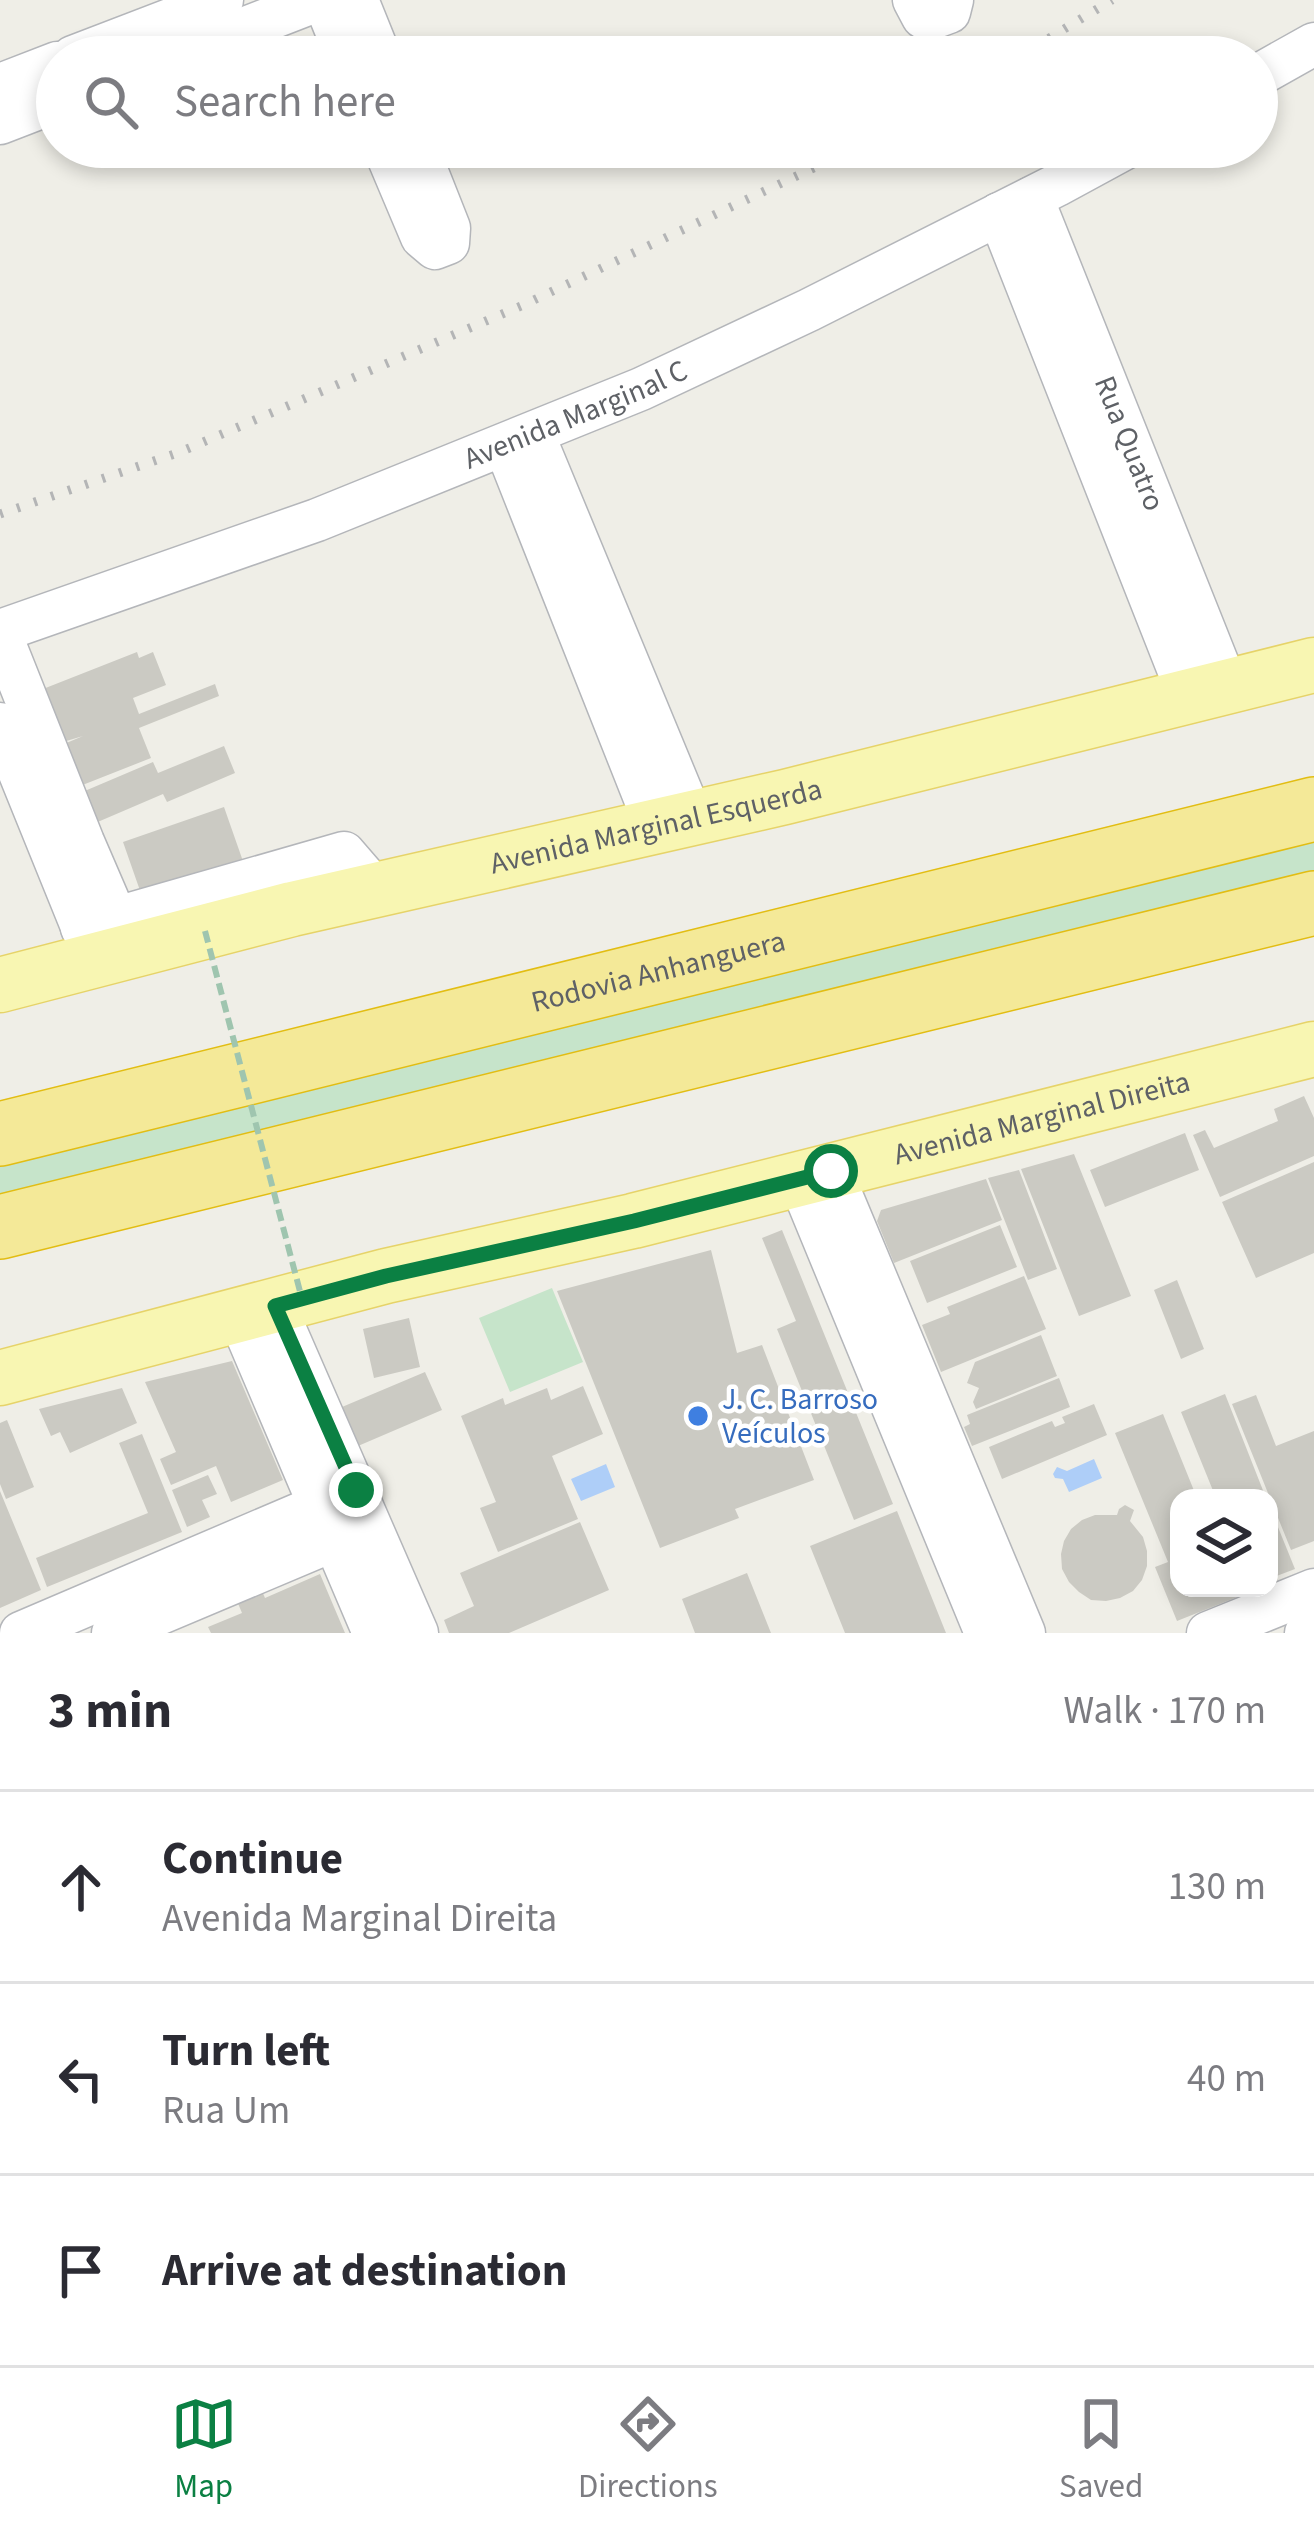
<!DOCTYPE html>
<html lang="en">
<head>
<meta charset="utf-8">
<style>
	body { margin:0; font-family:"Source Sans 3",sans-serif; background:#f2f2f3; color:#2b2b33 }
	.controls { position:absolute; right:36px; bottom:36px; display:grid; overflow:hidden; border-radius:24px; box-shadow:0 6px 18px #0003 }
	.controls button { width:108px; height:108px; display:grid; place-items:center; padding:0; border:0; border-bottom:3px solid #e1e1e2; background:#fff; color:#2b2b33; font:60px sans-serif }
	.stop { position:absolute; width:36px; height:36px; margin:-27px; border:9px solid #0b8043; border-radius:50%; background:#fff }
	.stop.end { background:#0b8043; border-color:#fff; box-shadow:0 3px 12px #0008 }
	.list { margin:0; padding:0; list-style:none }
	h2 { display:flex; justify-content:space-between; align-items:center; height:156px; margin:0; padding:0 48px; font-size:51px }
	h2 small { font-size:39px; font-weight:400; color:#7c7c81 }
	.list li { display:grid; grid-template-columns:78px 1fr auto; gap:36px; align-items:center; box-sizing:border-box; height:192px; padding:0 48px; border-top:3px solid #e1e1e2 }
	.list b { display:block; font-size:45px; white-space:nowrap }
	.list p { margin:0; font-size:39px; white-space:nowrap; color:#7c7c81 }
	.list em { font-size:39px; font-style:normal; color:#7c7c81 }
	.icon { flex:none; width:66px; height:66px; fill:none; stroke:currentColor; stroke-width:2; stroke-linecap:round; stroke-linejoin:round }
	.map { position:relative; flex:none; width:1314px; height:1633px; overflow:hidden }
	.search { position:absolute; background:#fff; box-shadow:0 6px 18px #0003; left:36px; right:36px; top:36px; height:132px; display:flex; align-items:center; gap:30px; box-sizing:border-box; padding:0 42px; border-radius:66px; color:#7c7c81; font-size:45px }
	.sheet { height:732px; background:#fff }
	nav { display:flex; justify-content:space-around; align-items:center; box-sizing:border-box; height:168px; border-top:3px solid #e1e1e2; background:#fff; font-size:33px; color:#7c7c81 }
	nav a { display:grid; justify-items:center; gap:6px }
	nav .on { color:#0b8043 }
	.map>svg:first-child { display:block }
	.green { fill:#c6e4ca }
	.water { fill:#aecef8 }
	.building { fill:#cbcac3 }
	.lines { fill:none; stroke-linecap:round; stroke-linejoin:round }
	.minor-casing { stroke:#b4b6ba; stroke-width:45 }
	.major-casing { stroke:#e6d369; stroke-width:57 }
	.highway-casing { stroke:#e2bd13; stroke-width:66 }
	.minor { stroke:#fff; stroke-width:42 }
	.major { stroke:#f8f6b2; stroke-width:54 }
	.highway { stroke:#f4e998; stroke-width:63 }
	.rail { stroke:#b4b5b6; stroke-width:9; stroke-dasharray:3 15; stroke-linecap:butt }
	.path-bridge { stroke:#9fc5af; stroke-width:6; stroke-dasharray:12 6; stroke-linecap:butt }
	.route { stroke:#0b8043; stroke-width:15 }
	.shop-dot { fill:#3f7fe0; stroke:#fff; stroke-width:4.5 }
	.labels { text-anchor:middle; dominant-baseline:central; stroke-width:9; stroke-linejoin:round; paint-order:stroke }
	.street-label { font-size:30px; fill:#5e6166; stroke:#fff }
	.shop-label { font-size:30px; fill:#366cbe; stroke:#fff; text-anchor:start }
</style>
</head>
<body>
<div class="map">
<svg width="1314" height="1633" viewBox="0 0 1314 1633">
	<rect width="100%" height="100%" fill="#efeee7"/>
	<path class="green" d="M1314 827V885L0 1210V1151Z
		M552 1288 583 1362 510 1392 479 1318Z"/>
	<path class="water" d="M1094 1459 1102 1478 1069 1492 1063 1479 1055 1478 1053 1474 1057 1467 1067 1471Z
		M606 1464 615 1487 581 1501 571 1479Z"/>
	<path class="building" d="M137 652 139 658 153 652 166 685 133 698 139 714 215 684 219 696 139 728 151 758 80 786 64 744 83 736 63 742 43 689Z
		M224 746 235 773 167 802 163 794 93 824 80 793 153 762 158 773Z
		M224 807 245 867 144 902 123 842Z
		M1304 1096 1314 1118V1156L1220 1197 1193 1135 1205 1130 1214 1148 1278 1121 1274 1109Z
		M1185 1133 1199 1170 1105 1207 1090 1170Z
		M1074 1154 1131 1296 1079 1316 1021 1169Z
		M1314 1162V1253L1256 1278 1222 1202Z
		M1019 1170 1057 1269 1028 1280 988 1178Z
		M986 1179 1002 1220 894 1263 877 1221 881 1210Z
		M1000 1225 1017 1267 927 1303 910 1261Z
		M782 1230 893 1504 854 1520 777 1329 796 1321 762 1238Z
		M711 1250 737 1353 762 1345 814 1480 735 1509 739 1518 660 1548 557 1291Z
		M1024 1276 1046 1329 941 1372 922 1325 950 1314 947 1307Z
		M1177 1280 1204 1349 1181 1359 1154 1290Z
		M409 1318 420 1367 374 1378 363 1329Z
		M1041 1335 1057 1376 976 1409 973 1402 979 1388 967 1383 975 1362Z
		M232 1361 283 1480 231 1502 216 1466 171 1485 160 1459 176 1452 145 1382Z
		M425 1372 442 1410 358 1446 342 1407Z
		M1059 1378 1070 1407 972 1446 964 1427 970 1424 967 1415Z
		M583 1386 603 1434 552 1456 578 1519 498 1552 480 1508 496 1502 461 1416 503 1398 505 1405 547 1388 551 1400Z
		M122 1388 137 1423 70 1453 60 1432 51 1436 39 1409Z
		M1225 1394 1266 1498H1216L1181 1412Z
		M1256 1395 1276 1446 1314 1431V1541L1291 1550 1232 1404Z
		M1094 1404 1107 1435 1002 1479 989 1447 1052 1421 1055 1427 1065 1423 1062 1417Z
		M1163 1414 1197 1498H1179V1588H1234L1237 1597 1177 1621 1155 1567 1168 1562 1115 1433Z
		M7 1420 34 1487 6 1499 0 1484V1423Z
		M142 1434 182 1532 47 1587 36 1558 148 1513 119 1443Z
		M208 1475 217 1494 202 1500 210 1517 187 1527 172 1490Z
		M0 1491 41 1590 0 1608Z
		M1125 1505 1134 1510 1130 1521 1143 1537 1147 1551V1566L1142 1580 1133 1591 1120 1598 1106 1601 1091 1600 1079 1592 1069 1582 1062 1569 1061 1554 1064 1541 1071 1529 1082 1520 1095 1515H1117L1119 1509Z
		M1269 1505 1295 1569 1269 1579Z
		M897 1511 946 1633H845L810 1546Z
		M580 1522 609 1590 509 1633H449L444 1620 474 1606 460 1573Z
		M747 1573 771 1633H695L682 1599Z
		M320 1574 345 1633H211L208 1627 242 1613 237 1601 262 1591 265 1598Z"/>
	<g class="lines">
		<defs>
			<g id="minor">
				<path d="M324 0 347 57"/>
				<path d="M357 0 380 57"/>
				<path d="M914 0 923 17 930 19 949 12 952 0"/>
				<path d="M73 57 222 0"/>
				<path d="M171 57 318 0"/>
				<path d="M1257 76 1314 44"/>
				<path d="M0 85 57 63"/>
				<path d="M0 123 57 101"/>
				<path d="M384 147 422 237 435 248 448 243 449 228 417 147"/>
				<path id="s1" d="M1032 198 1227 687"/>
				<path d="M999 214 1189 696"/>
				<path d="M533 434 692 818"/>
				<path d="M505 445 656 826"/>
				<path id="s2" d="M0 631 317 520 641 389 809 310 1057 185 1127 147"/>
				<path d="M0 633 83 842 130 951"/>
				<path d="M0 724 92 951"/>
				<path d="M82 928 344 853 376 890"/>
				<path d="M831 1171 1024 1633"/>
				<path d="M799 1179 986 1633"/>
				<path d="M275 1307 417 1633"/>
				<path d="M239 1316 374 1633"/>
				<path d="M21 1633 356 1490"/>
				<path d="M113 1633 360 1529"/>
				<path d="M1208 1633 1314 1590"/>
				<path d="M1306 1633 1314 1630"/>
			</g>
			<g id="major">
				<path id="s3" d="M0 985 292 909 785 797 1314 665"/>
				<path id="s4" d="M0 1378 386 1276 633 1221 1314 1049"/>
			</g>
			<g id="highway">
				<path id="s5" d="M0 1134 1314 809"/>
				<path d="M0 1227 1314 903"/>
			</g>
		</defs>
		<use href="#minor" class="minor-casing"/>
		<use href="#major" class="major-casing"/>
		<use href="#highway" class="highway-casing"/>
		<use href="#minor" class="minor"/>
		<use href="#major" class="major"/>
		<use href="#highway" class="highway"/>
		<path class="rail" d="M1018 57 1112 0
			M0 514 180 452 521 306 858 147"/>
		<path class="path-bridge" d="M205 931 302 1299"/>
	</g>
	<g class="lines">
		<path class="route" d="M356 1490 275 1306 386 1276 634 1221 831 1171"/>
	</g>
	<circle class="shop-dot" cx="698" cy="1416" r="12"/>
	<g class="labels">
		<g class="street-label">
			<text stroke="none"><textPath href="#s2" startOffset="615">Avenida Marginal C</textPath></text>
			<text stroke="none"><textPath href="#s1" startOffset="264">Rua Quatro</textPath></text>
			<text stroke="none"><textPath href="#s3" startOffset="675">Avenida Marginal Esquerda</textPath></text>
			<text stroke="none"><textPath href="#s5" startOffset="678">Rodovia Anhanguera</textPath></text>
			<text stroke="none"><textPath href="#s4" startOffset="1074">Avenida Marginal Direita</textPath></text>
		</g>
		<g class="shop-label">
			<text x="722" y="1399">J. C. Barroso<tspan x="722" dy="34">Veículos</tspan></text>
		</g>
	</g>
</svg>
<div class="controls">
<button><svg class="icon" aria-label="layers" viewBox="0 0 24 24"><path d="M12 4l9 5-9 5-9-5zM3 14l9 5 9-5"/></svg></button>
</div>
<div class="stop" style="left:831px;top:1171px"></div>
<div class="stop end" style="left:356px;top:1490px"></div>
<div class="search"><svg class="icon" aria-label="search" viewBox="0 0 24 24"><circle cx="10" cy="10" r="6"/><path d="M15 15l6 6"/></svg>Search here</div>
</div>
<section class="sheet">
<h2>3 min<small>Walk · 170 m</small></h2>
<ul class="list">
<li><svg class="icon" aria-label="ahead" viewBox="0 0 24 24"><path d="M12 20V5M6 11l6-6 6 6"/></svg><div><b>Continue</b><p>Avenida Marginal Direita</p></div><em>130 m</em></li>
<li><svg class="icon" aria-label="left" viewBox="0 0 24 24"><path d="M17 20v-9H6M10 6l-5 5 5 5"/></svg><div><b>Turn left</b><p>Rua Um</p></div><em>40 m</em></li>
<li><svg class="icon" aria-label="arrive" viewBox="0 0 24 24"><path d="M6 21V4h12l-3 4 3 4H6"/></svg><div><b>Arrive at destination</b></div></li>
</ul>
</section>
<nav>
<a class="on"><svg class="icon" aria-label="map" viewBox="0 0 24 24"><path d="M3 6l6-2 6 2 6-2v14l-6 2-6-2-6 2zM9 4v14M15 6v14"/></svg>Map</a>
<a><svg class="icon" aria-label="directions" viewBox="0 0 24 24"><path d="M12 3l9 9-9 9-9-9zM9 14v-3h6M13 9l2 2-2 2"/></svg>Directions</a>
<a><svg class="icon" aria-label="saved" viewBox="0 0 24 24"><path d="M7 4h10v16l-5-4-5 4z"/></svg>Saved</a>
</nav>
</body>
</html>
